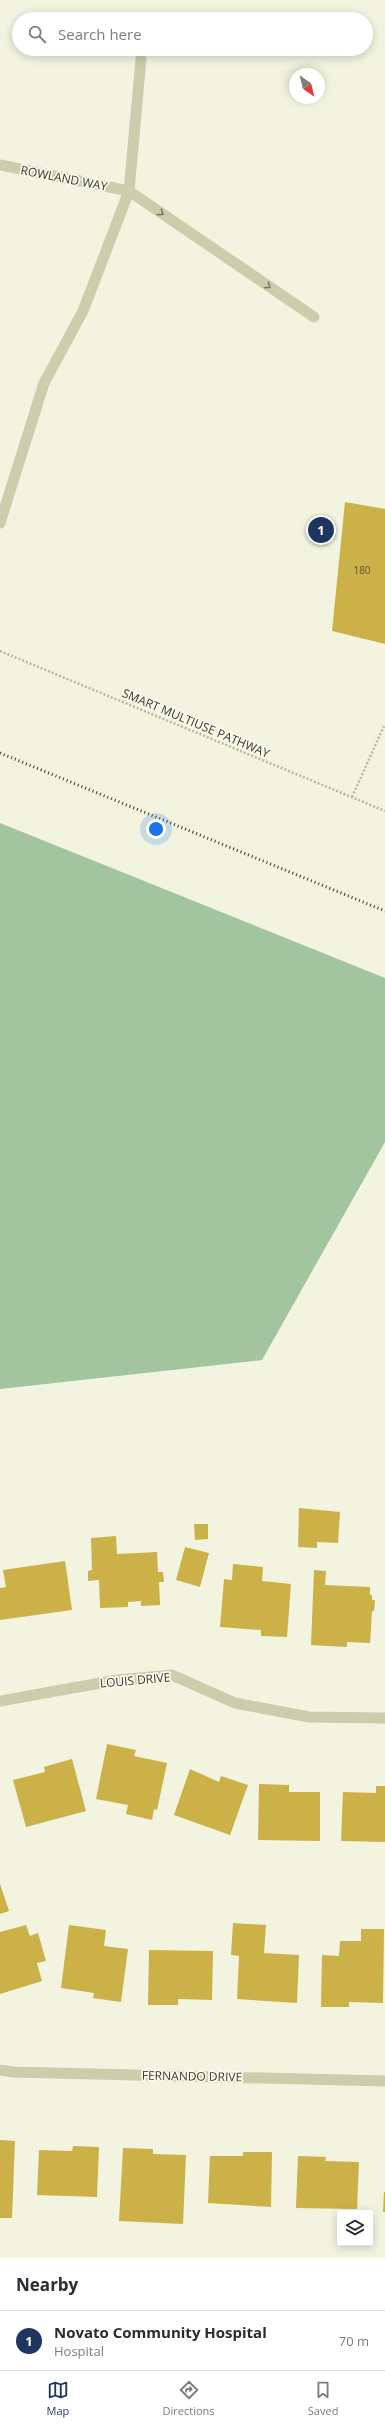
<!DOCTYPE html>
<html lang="en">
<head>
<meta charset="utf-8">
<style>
	body { margin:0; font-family:"Open Sans",sans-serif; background:#f2f2f3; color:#2b2b33 }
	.controls { position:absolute; right:12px; bottom:12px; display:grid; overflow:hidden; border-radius:4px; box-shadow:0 2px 10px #0003 }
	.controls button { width:36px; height:36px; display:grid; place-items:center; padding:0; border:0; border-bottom:1px solid #e1e1e2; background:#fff; color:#2b2b33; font:20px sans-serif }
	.compass { position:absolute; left:289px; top:68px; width:36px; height:36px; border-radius:50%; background:#fff; box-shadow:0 2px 10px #0003; rotate:145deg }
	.you { position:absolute; left:156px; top:829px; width:14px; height:14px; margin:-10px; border:3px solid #fff; border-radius:50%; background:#1a73e8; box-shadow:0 0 0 6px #1a73e833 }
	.badge { display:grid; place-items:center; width:26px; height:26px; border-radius:50%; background:#1d355f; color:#fff; font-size:13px; font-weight:700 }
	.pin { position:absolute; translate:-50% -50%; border:2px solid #fff; box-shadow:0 1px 4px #0006 }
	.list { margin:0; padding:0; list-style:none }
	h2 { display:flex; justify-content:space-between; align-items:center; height:52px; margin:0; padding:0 16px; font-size:17px }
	h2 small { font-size:13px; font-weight:400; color:#7c7c81 }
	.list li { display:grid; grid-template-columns:26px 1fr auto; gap:12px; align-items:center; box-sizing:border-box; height:60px; padding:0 16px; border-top:1px solid #e1e1e2 }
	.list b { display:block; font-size:15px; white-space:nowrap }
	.list p { margin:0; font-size:13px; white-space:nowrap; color:#7c7c81 }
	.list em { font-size:13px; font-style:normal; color:#7c7c81 }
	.icon { flex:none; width:22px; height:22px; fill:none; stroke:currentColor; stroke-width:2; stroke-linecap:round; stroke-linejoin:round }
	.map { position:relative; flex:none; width:385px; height:2258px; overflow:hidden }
	.search { position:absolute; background:#fff; box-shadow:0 2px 10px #0003; left:12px; right:12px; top:12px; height:44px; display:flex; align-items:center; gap:10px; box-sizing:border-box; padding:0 14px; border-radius:22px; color:#7c7c81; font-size:15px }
	.sheet { height:112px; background:#fff }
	nav { display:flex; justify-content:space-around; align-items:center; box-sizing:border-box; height:56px; border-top:1px solid #e1e1e2; background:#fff; font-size:11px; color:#7c7c81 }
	nav a { display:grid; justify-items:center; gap:2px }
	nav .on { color:#1d355f }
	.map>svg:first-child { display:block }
	.green { fill:#a2c49e }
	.building { fill:#cbb147 }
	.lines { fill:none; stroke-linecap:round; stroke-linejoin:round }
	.path { stroke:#b9b995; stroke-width:2.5; stroke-dasharray:2 2; stroke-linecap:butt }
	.service { stroke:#cdcdab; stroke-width:11 }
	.minor { stroke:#cdcdab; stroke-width:11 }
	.rail { stroke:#3b392a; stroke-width:3; stroke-dasharray:1 3; stroke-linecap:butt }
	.oneway { stroke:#7d7c64 }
	.labels { text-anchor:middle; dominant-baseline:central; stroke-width:3.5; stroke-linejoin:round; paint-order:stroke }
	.number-label { font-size:10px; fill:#5f5731 }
	.street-label { font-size:12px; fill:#3b392a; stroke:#fafbed }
</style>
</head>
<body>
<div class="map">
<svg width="385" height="2258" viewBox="0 0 385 2258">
	<rect width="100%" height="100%" fill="#f2f4e0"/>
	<path class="green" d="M0 823 385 978V1142L262 1360 0 1389Z"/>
	<path class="building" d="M345 502 385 509V644L332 631Z
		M299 1508 340 1512 338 1543 317 1542V1548L298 1547Z
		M194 1524H208V1539L195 1540Z
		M116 1536 117 1554 157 1552 158 1572H163L164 1582H159L160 1605 141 1606V1601L128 1602V1607L100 1608 99 1580 88 1581V1571L92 1570 91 1538Z
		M185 1547 209 1553 200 1587 176 1580Z
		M65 1561 72 1610 0 1620V1588L6 1587 3 1570Z
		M233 1564 263 1567 262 1581 291 1584 287 1637 261 1636V1630L220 1627 224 1579 232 1580Z
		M314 1570 326 1571 325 1585 370 1587V1595H372V1600H375L374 1611H372L370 1643 347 1642V1647L311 1645Z
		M107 1744 136 1750 134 1756 167 1763 157 1810 154 1809 152 1820 126 1814 128 1805 96 1799Z
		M72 1759 86 1811 26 1827 13 1780 45 1772 44 1767Z
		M190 1769 219 1782 221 1776 248 1785 230 1835 174 1815Z
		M259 1784 289 1785V1792H320V1841L258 1840Z
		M376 1786H385V1842L341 1841 343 1792 376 1793Z
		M0 1884 9 1911 0 1914Z
		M233 1923 266 1925 264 1953 299 1955 297 2003 237 1999 239 1956 231 1955Z
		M26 1925 30 1936 38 1933 46 1961 37 1963 42 1981 0 1994V1932Z
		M69 1925 106 1930 104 1946 128 1949 121 2002 93 1998 94 1993 61 1988Z
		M361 1929H384L383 2003 349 2002V2007H321L322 1955 339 1956 340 1941H361Z
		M149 1950 213 1951 212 2000 178 1999V2005H148Z
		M0 2140 15 2141 12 2218H0Z
		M73 2146 99 2147 97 2197 37 2195 39 2150 72 2151Z
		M123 2148 153 2149V2154L186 2155 183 2224 119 2221Z
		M243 2152H272L271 2207 208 2203 210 2156H243Z
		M298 2156 326 2157 325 2161 359 2162 357 2209 296 2208Z
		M384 2192H385V2212H383Z"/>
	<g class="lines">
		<path class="path" d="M0 651 385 811
			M352 797 384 726"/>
		<path class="service" d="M129 191 314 317
			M0 523 44 383 83 311 129 191 141 59"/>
		<path class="minor" d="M0 165 129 191
			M0 1701 117 1680 172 1675 235 1703 309 1717 385 1718
			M0 2070 13 2072 385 2081"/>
		<path class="rail" d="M0 753 385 911"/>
	</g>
	<defs><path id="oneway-chevron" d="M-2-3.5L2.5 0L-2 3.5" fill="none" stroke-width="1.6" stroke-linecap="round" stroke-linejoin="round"/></defs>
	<g class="oneway">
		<use href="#oneway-chevron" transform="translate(161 213) rotate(34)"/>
		<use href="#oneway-chevron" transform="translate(268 286) rotate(34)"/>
	</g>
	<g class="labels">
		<g class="number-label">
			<text x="362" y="570">180</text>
		</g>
		<g class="street-label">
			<text transform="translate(64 178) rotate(11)">ROWLAND WAY</text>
			<text transform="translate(196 723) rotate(23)">SMART MULTIUSE PATHWAY</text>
			<text transform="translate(135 1680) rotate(-5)">LOUIS DRIVE</text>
			<text transform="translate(192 2076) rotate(1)">FERNANDO DRIVE</text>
		</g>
	</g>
</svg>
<div class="controls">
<button><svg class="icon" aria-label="layers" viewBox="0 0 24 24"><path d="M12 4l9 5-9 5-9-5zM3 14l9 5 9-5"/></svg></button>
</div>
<svg class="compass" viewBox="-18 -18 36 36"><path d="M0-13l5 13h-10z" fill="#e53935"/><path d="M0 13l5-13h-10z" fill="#7c7c81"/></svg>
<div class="you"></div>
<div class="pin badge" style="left:321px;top:530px">1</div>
<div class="search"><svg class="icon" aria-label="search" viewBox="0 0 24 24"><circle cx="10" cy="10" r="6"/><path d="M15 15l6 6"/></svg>Search here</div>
</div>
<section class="sheet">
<h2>Nearby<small></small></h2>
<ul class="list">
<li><span class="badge">1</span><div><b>Novato Community Hospital</b><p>Hospital</p></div><em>70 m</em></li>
</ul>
</section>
<nav>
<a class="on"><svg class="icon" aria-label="map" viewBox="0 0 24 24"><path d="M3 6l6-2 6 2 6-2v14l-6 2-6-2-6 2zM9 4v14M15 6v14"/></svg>Map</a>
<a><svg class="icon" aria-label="directions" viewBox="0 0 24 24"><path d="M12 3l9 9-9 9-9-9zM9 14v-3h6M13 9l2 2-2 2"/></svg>Directions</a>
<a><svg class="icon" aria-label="saved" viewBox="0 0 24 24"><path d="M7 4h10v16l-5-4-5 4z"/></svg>Saved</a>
</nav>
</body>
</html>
